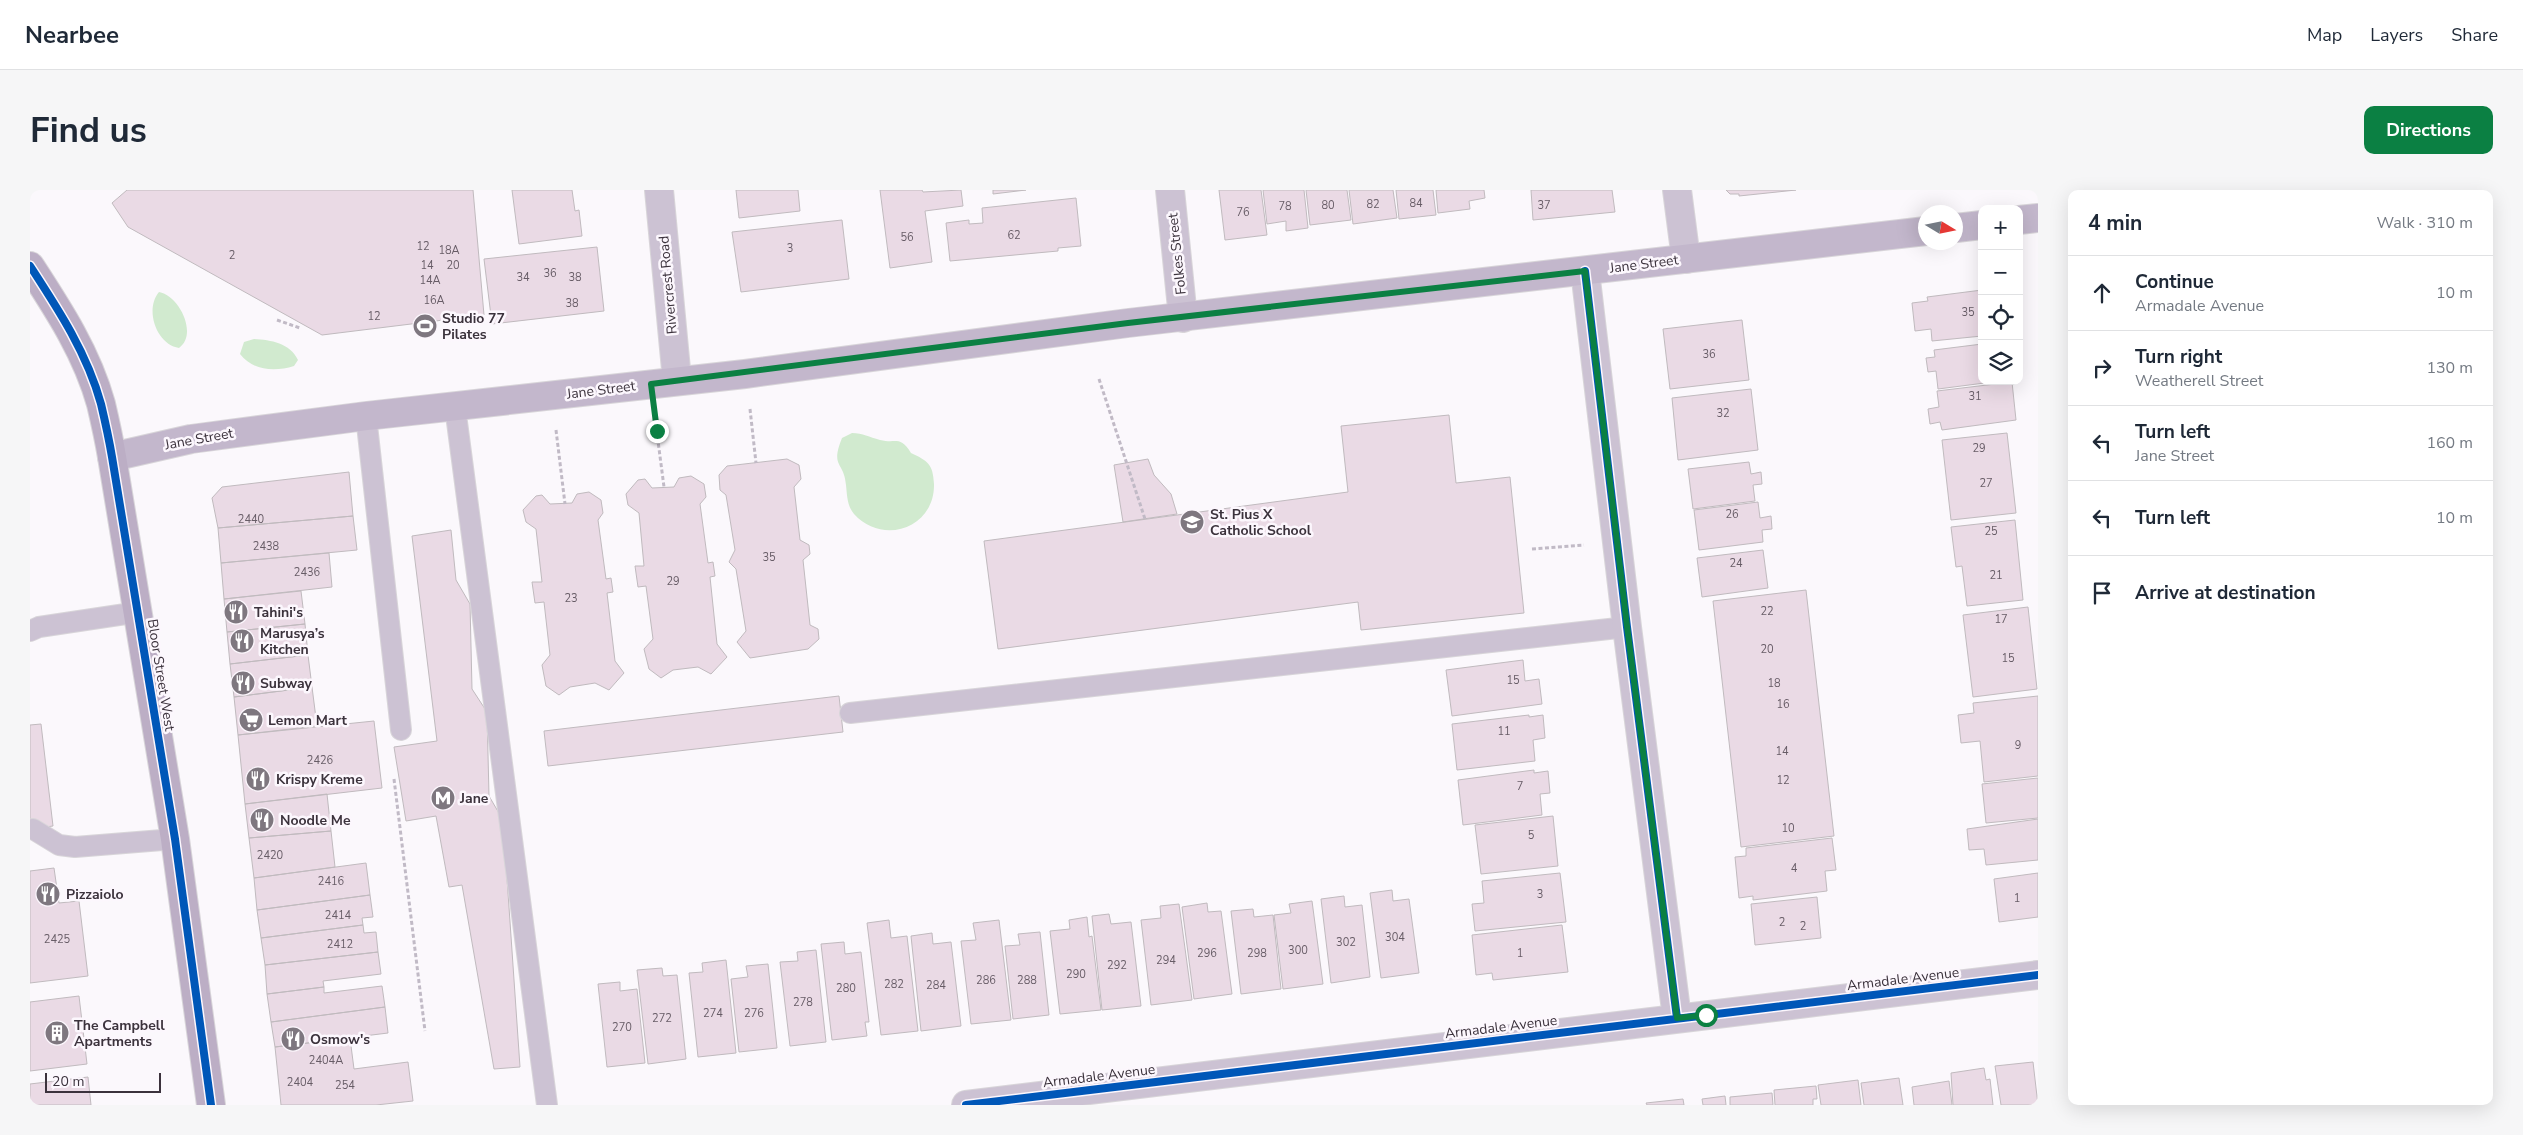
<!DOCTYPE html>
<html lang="en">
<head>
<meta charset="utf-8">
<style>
	body { margin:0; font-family:"Nunito Sans",sans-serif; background:#f6f6f7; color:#1f2937 }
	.controls { position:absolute; right:15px; top:15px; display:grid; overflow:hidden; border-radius:10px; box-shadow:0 5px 20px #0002 }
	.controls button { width:45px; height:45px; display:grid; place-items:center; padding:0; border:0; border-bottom:1px solid #e0e1e3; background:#fff; color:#1f2937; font:25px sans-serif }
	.compass { position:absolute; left:1888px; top:15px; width:45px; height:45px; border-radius:50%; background:#fff; box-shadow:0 5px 20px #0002; rotate:100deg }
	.scale { position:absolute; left:15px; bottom:12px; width:116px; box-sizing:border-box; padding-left:5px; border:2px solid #3b323c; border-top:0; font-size:14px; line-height:18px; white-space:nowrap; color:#3b323c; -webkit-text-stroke:4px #fcf7fd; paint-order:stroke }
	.stop { position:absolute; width:15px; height:15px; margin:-11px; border:4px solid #0b8043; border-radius:50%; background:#fff }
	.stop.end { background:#0b8043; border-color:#fff; box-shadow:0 1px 5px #0008 }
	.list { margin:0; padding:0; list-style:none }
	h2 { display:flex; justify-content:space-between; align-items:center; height:65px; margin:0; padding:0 20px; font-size:21px }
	h2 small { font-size:16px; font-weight:400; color:#747a83 }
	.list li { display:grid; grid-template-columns:32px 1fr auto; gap:15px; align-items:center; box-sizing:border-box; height:75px; padding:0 20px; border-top:1px solid #e0e1e3 }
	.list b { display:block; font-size:19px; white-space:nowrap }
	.list p { margin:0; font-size:16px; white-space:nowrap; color:#747a83 }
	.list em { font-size:16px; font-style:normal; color:#747a83 }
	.icon { flex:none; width:28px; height:28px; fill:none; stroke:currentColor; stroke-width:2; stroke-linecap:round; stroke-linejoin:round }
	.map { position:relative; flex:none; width:2008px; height:915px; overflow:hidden; border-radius:10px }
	header { display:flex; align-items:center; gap:30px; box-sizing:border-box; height:70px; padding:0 25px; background:#fff; border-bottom:1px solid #e0e1e3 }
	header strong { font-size:24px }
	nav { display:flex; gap:28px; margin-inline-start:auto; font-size:18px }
	.intro { display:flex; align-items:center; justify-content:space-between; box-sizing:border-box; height:120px; padding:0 30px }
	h1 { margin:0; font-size:35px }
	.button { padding:12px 22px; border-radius:10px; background:#0b8043; color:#fff; font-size:18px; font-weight:700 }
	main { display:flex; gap:30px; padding:0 30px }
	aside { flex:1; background:#fff; border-radius:10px; box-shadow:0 5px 20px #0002 }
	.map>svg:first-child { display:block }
	.green { fill:#d1eacf }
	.building { fill:#eadae5; stroke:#c0babe }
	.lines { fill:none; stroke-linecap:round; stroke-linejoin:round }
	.lane-casing { stroke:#d8d5d9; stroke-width:22 }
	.street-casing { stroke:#d8d5d9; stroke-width:30 }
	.secondary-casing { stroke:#d8d5d9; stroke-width:30 }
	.primary-casing { stroke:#d8d5d9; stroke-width:30 }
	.path { stroke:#c1bac6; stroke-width:3; stroke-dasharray:4 2.5; stroke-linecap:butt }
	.lane { stroke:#ccc2d3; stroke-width:20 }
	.street { stroke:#ccc2d3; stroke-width:28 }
	.secondary { stroke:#c3b7cc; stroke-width:28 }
	.primary { stroke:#bcaec5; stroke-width:28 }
	.cycleway-casing { stroke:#fcf7fd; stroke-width:11 }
	.cycleway { stroke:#0057b8; stroke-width:8 }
	.route { stroke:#0b8043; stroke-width:6 }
	.labels { text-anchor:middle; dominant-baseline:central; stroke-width:5; stroke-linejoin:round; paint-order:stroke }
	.number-label { font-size:11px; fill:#675c66 }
	.street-label { font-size:14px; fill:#3b323c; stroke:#fcf7fd }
	.poi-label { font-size:14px; font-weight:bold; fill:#3b323c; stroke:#fcf7fd; text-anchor:start }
</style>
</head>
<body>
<header>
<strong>Nearbee</strong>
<nav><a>Map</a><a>Layers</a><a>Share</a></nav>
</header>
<div class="intro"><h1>Find us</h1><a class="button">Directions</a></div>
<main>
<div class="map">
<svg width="2008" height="915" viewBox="0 0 2008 915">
	<rect width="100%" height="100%" fill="#fbf8fc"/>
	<path class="green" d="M129 102C150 106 168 145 149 158 127 155 114 120 129 102Z
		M224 149C241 150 260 153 268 170L264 176C245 182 223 181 210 164L214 152Z
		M822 243C833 243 839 247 850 250 866 254 870 245 881 263 898 271 903 274 904 294 905 338 853 356 824 324 817 316 817 304 816 295 814 271 800 278 812 248Z"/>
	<path class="building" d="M97 0H443L454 125 292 145 98 37 82 13Z
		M482 0H542L545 21 549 20 552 46 489 54Z
		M706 0H768L770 21 709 28Z
		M850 0H892L893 2 931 0 933 16 895 21 902 72 860 78Z
		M963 0H996L963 4Z
		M1189 0H1231L1237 45 1195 50Z
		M1233 0H1274L1278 38 1256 41V31L1237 34Z
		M1276 0H1317L1321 30 1280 35Z
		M1319 0H1363L1367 28 1323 34Z
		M1366 0H1403L1406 25 1369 29Z
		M1406 0H1454L1455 8 1439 11 1440 19 1408 23Z
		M1501 0H1582L1585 22 1503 30Z
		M1696 0H1766L1709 6V4H1700Z
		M1046 8 1051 56 1028 58V61L920 71 916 33 939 30V34L953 33 952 18Z
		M812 30 819 89 711 102 702 42Z
		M567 57 574 121 462 134 454 69Z
		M1952 100V146L1902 151 1901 139 1885 141 1882 113 1898 111 1897 107Z
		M1712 130 1719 190 1640 199 1633 139Z
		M1952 154V191H1970L1908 199 1906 181 1898 182 1896 168 1905 167 1904 160Z
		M1982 192 1986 230 1912 240 1910 232 1900 234 1898 219 1909 217 1907 201Z
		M1721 199 1728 260 1648 270 1642 208Z
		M1419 225 1426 293 1480 287 1494 423 1331 440 1328 412 968 459 954 351 1318 302 1311 236Z
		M1977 243 1986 323 1921 330 1912 250Z
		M757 269 769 275 771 289 764 297 770 350 779 355 780 364 773 370 780 435 788 439 789 449 778 459 720 468 707 452 716 441 706 379 699 372 705 360 696 305 690 300 689 285 697 276Z
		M1118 269 1124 285 1141 304 1147 324 1093 332 1084 275Z
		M1719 272 1721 284 1731 282 1732 294 1723 295 1725 311 1663 319 1658 279Z
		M319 282 323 326 188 338 182 308 192 297Z
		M661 286 674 294 676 307 670 314 678 373 683 372 685 386 680 387 687 454 697 467 681 484 668 477 643 480 631 488 619 479 614 459 623 449 616 396 608 397 605 376H614L609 323 598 315 596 304 608 290 615 289 622 298 644 297 649 288Z
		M559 302 571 310 573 323 568 330 576 389 581 388 583 402 577 403 585 471 594 483 579 500 565 493 540 497 529 505 516 496 512 475 520 465 514 412 505 413 502 392H512L506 339 496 332 493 320 506 306 512 305 520 314 542 313 547 304Z
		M1728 312 1730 328 1741 326 1742 339 1732 340 1733 352 1669 360 1664 320Z
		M323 326 327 360 191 373 188 338Z
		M1985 330 1993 410 1937 416 1932 376 1926 377 1921 337Z
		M421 340 426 390 440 414 442 499 457 522 459 606 473 630 490 877 464 879 432 695 419 697 406 626 376 631 364 557 407 551 382 346Z
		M1733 360 1738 398 1672 407 1667 368Z
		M299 363 302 397 194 409 191 373Z
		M1776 400 1804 646 1711 657 1683 411Z
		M271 401 275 434 197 442 194 409Z
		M1998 417 2007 499 1943 507 1933 425Z
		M275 434 278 465 200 474 197 442Z
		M278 465 282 497 204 507 200 474Z
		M1493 470 1495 491 1509 489 1512 514 1422 526 1416 480Z
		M282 497 287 536 208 545 204 507Z
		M809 506 813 542 518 576 514 541Z
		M2008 506V586L1954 592 1950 551 1931 553 1928 525 1944 523 1943 513Z
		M1499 525V527L1513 525 1515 548 1503 550 1505 571 1427 580 1422 534Z
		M344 531 352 598 215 614 208 545Z
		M11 534 23 636 0 639V535Z
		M1504 580V583L1518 581 1520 603 1510 604 1512 625 1433 635 1428 590Z
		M2008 588V628L1956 633 1952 594Z
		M297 604 301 641 219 648 215 614Z
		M1523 626 1528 676 1451 684 1445 635Z
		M2008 629V670L1956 675 1954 659 1939 660 1937 639Z
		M301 641 305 677 224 688 219 648Z
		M1802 648 1806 680 1795 681 1797 701 1723 710V706L1709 708 1705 667 1716 666V658Z
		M336 673 340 705 227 720 224 688Z
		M24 678 29 713 49 711 58 786 0 793V681Z
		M1530 683 1536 732 1445 741 1442 714 1454 713 1452 691Z
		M2008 683V727L1969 732 1964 689Z
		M1362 700 1363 711 1379 709 1389 783 1351 788 1340 703Z
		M340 705 343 727 332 728 333 735 231 748 227 720Z
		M1314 706 1315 717 1332 715 1340 787 1301 793 1291 709Z
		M1787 707 1791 748 1725 755 1721 714Z
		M1282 711 1293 794 1253 799 1244 725 1261 723 1259 714Z
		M1177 713 1178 722 1191 721 1202 804 1164 809 1152 717Z
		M1149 714 1162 810 1121 815 1111 730 1131 728 1130 716Z
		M1223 719 1224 727 1243 725 1251 799 1211 804 1201 721Z
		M1079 724 1081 734 1101 732 1111 816 1072 820 1062 726Z
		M1057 727 1059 747 1062 746 1071 820 1030 824 1020 741 1040 739 1039 730Z
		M859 730 861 748 877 746 888 841 851 845 837 733Z
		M969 730 981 830 941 834 931 751 946 750 943 733Z
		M333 735 334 743 346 742 348 762 235 775 231 748Z
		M1532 735 1538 782 1463 790 1462 783 1446 785 1442 745Z
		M1010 742 1019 825 983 829 975 756 990 755 988 744Z
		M902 743 903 754 921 752 931 836 891 841 881 746Z
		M814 752 815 764 831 762 839 832H835L837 846 802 850 791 754Z
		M786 760 796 852 760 856 750 772 768 771 767 762Z
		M348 762 351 784 293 791 294 797 237 804 235 775Z
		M696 770 706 863 668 867 659 783 673 782 672 773Z
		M738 774 747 858 709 862 701 789 718 787 716 776Z
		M632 778 633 786 647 785 656 869 618 874 607 780Z
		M590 792V801L607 799 615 873 577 877 568 794Z
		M352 796 355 817 241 832 237 804 294 797V803Z
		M49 806 57 874 0 881V812Z
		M355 817 358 843 245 857 241 832Z
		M320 848 324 879 378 872 383 911 346 915H251L245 857Z
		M2003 872 2008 915H1971L1965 876Z
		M1954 878 1956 890 1960 889 1963 915H1923L1921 883Z
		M58 887 61 915H0V894Z
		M1869 888 1873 915H1834L1831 893Z
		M1828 890 1831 915H1791L1788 895Z
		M1919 891 1922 915H1884L1882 897Z
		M1786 896 1787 909H1783V915H1745L1744 900Z
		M1742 903 1743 915H1700V907Z
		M1695 906 1696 915H1673L1672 909Z
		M1653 909 1654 915H1617L1616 913Z"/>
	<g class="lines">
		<defs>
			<path id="lane" d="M425 217 517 915
				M336 226 371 540
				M0 441 9 437 109 422
				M820 523 1597 437
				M3 639 29 655 45 657 145 649"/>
			<path id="street" d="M629 0 647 190
				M1140 0 1153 128
				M1647 0 1656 69
				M1555 81 1597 437 1647 828
				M936 915 2008 785"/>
			<path id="secondary" d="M1989 30 2008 28
				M1926 38 1952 35
				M82 267 161 249 336 226 715 184 1098 133 1896 41"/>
			<path id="primary" d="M0 76C28 119 57 163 71 214 75 231 79 249 82 267L145 649 181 915"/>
		</defs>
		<use href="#lane" class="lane-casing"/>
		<use href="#street" class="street-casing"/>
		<use href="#secondary" class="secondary-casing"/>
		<use href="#primary" class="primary-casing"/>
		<path class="path" d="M247 130 270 138
			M1069 189 1115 329
			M720 219 726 273
			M625 228 634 297
			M526 240 535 314
			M1502 359 1554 355
			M364 589 395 841"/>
		<use href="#lane" class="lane"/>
		<use href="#street" class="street"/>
		<use href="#secondary" class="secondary"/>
		<use href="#primary" class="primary"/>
		<defs>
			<path id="cycleway" d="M0 76C28 119 57 163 71 214 75 231 79 249 82 267L145 649 181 915
				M1555 81 1597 437 1647 828
				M936 915 2008 785"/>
		</defs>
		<use href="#cycleway" class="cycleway-casing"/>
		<use href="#cycleway" class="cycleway"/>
	</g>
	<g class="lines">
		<path class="route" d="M627 241 621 194 1098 133 1555 81 1597 436 1647 828 1676 825"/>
	</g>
	<defs>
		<symbol id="stadium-disc" viewBox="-11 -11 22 22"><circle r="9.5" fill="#7e777f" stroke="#fcf7fd"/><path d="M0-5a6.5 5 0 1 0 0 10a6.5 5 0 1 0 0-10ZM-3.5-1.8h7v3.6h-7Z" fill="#fff"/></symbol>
		<symbol id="school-disc" viewBox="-11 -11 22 22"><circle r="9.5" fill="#7e777f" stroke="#fcf7fd"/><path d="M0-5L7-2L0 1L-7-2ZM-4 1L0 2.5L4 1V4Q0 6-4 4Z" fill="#fff"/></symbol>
		<symbol id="restaurant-disc" viewBox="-11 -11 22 22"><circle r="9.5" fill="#7e777f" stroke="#fcf7fd"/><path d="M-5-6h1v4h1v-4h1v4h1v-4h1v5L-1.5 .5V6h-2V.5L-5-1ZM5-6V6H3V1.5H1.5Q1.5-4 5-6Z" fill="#fff"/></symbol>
		<symbol id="supermarket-disc" viewBox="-11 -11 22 22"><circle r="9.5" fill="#7e777f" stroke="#fcf7fd"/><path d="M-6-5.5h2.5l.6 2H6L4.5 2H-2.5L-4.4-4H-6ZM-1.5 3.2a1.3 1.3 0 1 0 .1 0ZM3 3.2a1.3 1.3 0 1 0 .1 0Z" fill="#fff"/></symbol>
		<symbol id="metro-disc" viewBox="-11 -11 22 22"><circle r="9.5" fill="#7e777f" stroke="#fcf7fd"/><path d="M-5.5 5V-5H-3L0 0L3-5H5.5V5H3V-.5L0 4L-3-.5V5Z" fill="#fff"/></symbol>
		<symbol id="building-disc" viewBox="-11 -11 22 22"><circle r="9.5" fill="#7e777f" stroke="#fcf7fd"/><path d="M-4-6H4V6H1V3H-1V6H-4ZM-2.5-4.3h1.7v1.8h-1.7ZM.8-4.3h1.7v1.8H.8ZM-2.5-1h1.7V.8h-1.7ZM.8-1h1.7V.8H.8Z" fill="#fff"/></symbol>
	</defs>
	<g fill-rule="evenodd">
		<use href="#stadium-disc" x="381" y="122" width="28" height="28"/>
		<use href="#school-disc" x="1148" y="318" width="28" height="28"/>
		<use href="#restaurant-disc" x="192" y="408" width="28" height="28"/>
		<use href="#restaurant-disc" x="198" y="437" width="28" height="28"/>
		<use href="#restaurant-disc" x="199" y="479" width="28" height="28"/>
		<use href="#supermarket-disc" x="207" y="516" width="28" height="28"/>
		<use href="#restaurant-disc" x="214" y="575" width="28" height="28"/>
		<use href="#metro-disc" x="399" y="594" width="28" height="28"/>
		<use href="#restaurant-disc" x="218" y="616" width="28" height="28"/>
		<use href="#restaurant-disc" x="4" y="690" width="28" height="28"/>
		<use href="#building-disc" x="13" y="829" width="28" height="28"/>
		<use href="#restaurant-disc" x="249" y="835" width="28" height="28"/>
	</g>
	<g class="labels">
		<g class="number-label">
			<text x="1386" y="13">84</text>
			<text x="1343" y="14">82</text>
			<text x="1298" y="15">80</text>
			<text x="1514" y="15">37</text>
			<text x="1255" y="16">78</text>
			<text x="1213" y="22">76</text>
			<text x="984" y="45">62</text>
			<text x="877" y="47">56</text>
			<text x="393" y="56">12</text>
			<text x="760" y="58">3</text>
			<text x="419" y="60">18A</text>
			<text x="202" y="65">2</text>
			<text x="397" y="75">14</text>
			<text x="423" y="75">20</text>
			<text x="520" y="83">36</text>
			<text x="493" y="87">34</text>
			<text x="545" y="87">38</text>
			<text x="400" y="90">14A</text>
			<text x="404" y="110">16A</text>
			<text x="542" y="113">38</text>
			<text x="1938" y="122">35</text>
			<text x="344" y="126">12</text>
			<text x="1679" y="164">36</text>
			<text x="1945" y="206">31</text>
			<text x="1693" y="223">32</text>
			<text x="1949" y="258">29</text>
			<text x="1956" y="293">27</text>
			<text x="1702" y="324">26</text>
			<text x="221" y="329">2440</text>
			<text x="1961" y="341">25</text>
			<text x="236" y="356">2438</text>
			<text x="739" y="367">35</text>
			<text x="1706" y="373">24</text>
			<text x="277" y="382">2436</text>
			<text x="1966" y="385">21</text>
			<text x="643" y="391">29</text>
			<text x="541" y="408">23</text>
			<text x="1737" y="421">22</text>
			<text x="1971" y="429">17</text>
			<text x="1737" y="459">20</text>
			<text x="1978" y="468">15</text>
			<text x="1483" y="490">15</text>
			<text x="1744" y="493">18</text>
			<text x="1753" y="514">16</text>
			<text x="1474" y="541">11</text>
			<text x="1988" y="555">9</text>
			<text x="1752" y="561">14</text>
			<text x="290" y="570">2426</text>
			<text x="1753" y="590">12</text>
			<text x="1490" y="596">7</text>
			<text x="1758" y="638">10</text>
			<text x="1501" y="645">5</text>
			<text x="240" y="665">2420</text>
			<text x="1764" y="678">4</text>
			<text x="301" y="691">2416</text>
			<text x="1510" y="704">3</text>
			<text x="1987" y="708">1</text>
			<text x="308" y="725">2414</text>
			<text x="1752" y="732">2</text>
			<text x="1773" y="736">2</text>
			<text x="1365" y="747">304</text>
			<text x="27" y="749">2425</text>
			<text x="1316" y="752">302</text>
			<text x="310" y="754">2412</text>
			<text x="1268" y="760">300</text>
			<text x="1177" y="763">296</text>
			<text x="1227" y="763">298</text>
			<text x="1490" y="763">1</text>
			<text x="1136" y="770">294</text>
			<text x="1087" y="775">292</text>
			<text x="1046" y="784">290</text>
			<text x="956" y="790">286</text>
			<text x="997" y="790">288</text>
			<text x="864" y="794">282</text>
			<text x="906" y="795">284</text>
			<text x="816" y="798">280</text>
			<text x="773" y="812">278</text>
			<text x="683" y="823">274</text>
			<text x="724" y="823">276</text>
			<text x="632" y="828">272</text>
			<text x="592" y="837">270</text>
			<text x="296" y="870">2404A</text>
			<text x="270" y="892">2404</text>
			<text x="315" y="895">254</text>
		</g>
		<g class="street-label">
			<text transform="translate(1147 64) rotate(-96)">Folkes Street</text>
			<text transform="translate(1614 74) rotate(-7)">Jane Street</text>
			<text transform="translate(638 95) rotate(-95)">Rivercrest Road</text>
			<text transform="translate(571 200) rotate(-7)">Jane Street</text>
			<text transform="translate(169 249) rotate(-10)">Jane Street</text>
			<text transform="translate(131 485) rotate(81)">Bloor Street West</text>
			<text transform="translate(1873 789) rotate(-7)">Armadale Avenue</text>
			<text transform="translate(1471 837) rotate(-7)">Armadale Avenue</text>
			<text transform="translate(1069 886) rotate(-7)">Armadale Avenue</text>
		</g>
		<g class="poi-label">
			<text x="412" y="128">Studio 77<tspan x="412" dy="16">Pilates</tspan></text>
			<text x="1180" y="324">St. Pius X<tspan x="1180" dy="16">Catholic School</tspan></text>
			<text x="224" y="422">Tahini's</text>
			<text x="230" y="443">Marusya’s<tspan x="230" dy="16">Kitchen</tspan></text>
			<text x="230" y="493">Subway</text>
			<text x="238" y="530">Lemon Mart</text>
			<text x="246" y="589">Krispy Kreme</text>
			<text x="430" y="608">Jane</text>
			<text x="250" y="630">Noodle Me</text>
			<text x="36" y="704">Pizzaiolo</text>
			<text x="44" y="835">The Campbell<tspan x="44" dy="16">Apartments</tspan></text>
			<text x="280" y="849">Osmow's</text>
		</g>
	</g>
</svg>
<div class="controls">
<button>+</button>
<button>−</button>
<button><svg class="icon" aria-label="locate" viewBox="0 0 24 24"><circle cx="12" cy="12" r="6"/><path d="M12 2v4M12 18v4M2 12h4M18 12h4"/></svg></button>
<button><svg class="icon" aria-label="layers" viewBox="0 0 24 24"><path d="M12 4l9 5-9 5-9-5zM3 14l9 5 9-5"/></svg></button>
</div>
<svg class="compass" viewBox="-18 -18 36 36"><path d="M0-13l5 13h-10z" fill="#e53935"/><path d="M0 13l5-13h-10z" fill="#747a83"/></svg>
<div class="scale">20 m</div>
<div class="stop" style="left:1676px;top:825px"></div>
<div class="stop end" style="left:627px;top:241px"></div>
</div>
<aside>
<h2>4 min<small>Walk · 310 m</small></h2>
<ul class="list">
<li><svg class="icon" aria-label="ahead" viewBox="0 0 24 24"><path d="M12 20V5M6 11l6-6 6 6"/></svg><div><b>Continue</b><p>Armadale Avenue</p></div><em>10 m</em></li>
<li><svg class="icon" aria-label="right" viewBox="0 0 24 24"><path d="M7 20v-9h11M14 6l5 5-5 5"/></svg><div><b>Turn right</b><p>Weatherell Street</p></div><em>130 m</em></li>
<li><svg class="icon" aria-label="left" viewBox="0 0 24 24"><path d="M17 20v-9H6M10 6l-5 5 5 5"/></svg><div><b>Turn left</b><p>Jane Street</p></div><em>160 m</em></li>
<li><svg class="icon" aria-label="left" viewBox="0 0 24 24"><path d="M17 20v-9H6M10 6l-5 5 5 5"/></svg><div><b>Turn left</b></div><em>10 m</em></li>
<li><svg class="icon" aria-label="arrive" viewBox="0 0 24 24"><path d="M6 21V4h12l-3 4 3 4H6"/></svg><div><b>Arrive at destination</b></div></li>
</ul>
</aside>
</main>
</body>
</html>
